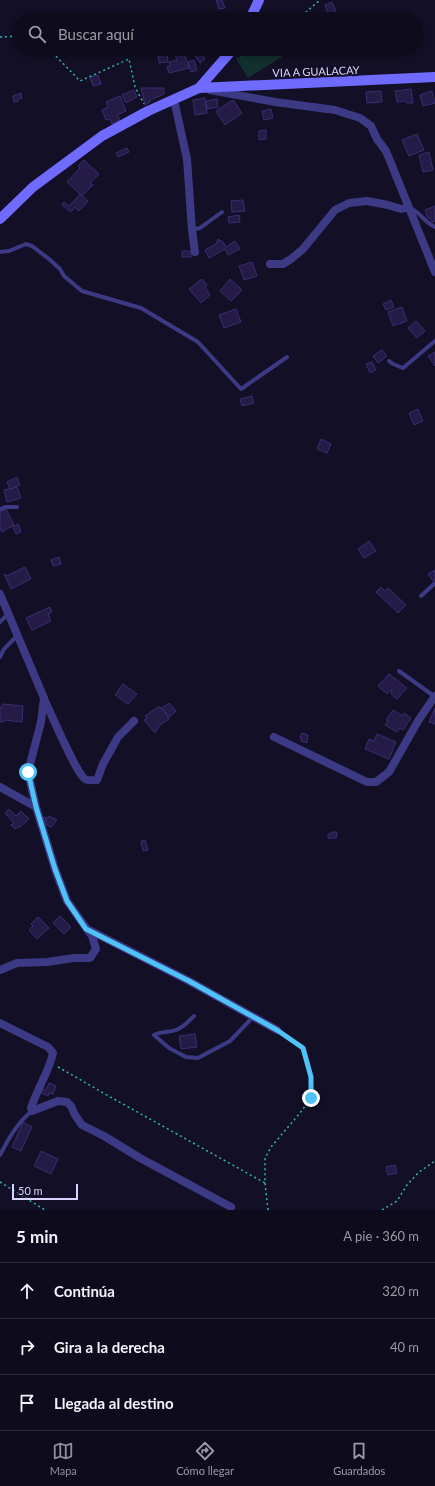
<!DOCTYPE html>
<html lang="es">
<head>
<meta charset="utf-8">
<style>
	body { margin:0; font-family:Lato,sans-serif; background:#171425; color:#f1f3f6 }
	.scale { position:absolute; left:12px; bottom:10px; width:66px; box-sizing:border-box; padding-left:4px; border:2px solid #d9d4ff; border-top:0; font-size:11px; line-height:14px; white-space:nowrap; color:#d9d4ff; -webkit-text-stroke:3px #130f26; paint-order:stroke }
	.stop { position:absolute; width:12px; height:12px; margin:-9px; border:3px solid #4fc3f7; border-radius:50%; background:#fff }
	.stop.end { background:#4fc3f7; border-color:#fff; box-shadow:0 1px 4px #0008 }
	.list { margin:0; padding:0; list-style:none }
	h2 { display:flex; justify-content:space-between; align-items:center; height:52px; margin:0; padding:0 16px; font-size:17px }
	h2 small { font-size:13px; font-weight:400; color:#9b9ba3 }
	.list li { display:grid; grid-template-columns:26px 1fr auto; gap:12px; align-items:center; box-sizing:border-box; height:56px; padding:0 16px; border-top:1px solid #2e2b3b }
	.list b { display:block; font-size:15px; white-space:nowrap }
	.list em { font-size:13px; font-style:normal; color:#9b9ba3 }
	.icon { flex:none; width:22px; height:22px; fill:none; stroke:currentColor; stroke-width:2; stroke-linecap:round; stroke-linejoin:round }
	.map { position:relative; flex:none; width:435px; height:1210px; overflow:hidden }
	.search { position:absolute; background:#0e0b1c; box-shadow:0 2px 6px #0003; left:12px; right:12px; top:12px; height:44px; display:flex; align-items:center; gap:10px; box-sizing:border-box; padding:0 14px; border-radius:22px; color:#9b9ba3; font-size:15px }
	.sheet { height:220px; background:#0e0b1c }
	nav { display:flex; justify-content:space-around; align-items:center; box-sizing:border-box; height:56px; border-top:1px solid #2e2b3b; background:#0e0b1c; font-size:11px; color:#9b9ba3 }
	nav a { display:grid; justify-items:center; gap:2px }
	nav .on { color:#8c9099 }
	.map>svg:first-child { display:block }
	.green { fill:#12302f }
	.building { fill:#241b47; stroke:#3b2d73 }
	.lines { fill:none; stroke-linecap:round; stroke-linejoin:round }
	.path { stroke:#2fb8b0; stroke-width:1.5; stroke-dasharray:2 3; stroke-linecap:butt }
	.lane { stroke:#3d3a85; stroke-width:4 }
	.street { stroke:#3d3a85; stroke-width:8 }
	.secondary { stroke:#6f6bff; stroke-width:10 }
	.route { stroke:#4fc3f7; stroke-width:5 }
	.labels { text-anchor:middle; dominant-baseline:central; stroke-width:4; stroke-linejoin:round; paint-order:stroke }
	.street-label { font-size:11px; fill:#d9d4ff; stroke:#130f26 }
</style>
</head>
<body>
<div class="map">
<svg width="435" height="1210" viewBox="0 0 435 1210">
	<rect width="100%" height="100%" fill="#130f26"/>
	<path class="green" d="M252 49H285L288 53 248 78 236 59Z"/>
	<path class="building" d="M216 0H222L225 8 219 9Z
		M332 2 339 19H330L325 5Z
		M198 49H209L202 54 205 59 200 63 193 53Z
		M167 53 168 62 159 63 158 56 163 55 161 54Z
		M184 53 189 68 169 73 167 67 170 66 169 62 177 60 175 55Z
		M194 60 197 70 191 72 188 62Z
		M98 75 101 84 93 86 90 77Z
		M141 88H164V94L150 100V102L145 105Z
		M411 89 413 103H407L405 101 397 102 395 91Z
		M134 90 137 97 126 103 122 95Z
		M381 91 382 102 367 103 366 92Z
		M432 91 435 103 423 106 420 95Z
		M21 93 22 98 18 99V101L14 102 13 96Z
		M120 96 126 111 117 115 120 120 112 124 110 119 106 120 102 110 108 107 106 102Z
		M205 98 207 113 195 115 193 100Z
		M217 99 218 107 207 109 206 101Z
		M233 100 242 113 225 125 216 111Z
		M271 109 273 118 264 120 262 111Z
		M266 130V139L259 140V131Z
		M417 134 424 150 409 156 402 140Z
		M127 148 129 152 118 157 116 153Z
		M429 152 433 170 423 172 419 155Z
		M84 160 99 174 90 183 93 185 82 196 67 182 80 168 78 166Z
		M80 194 88 201 79 211 75 207 71 212 62 205 64 202 69 206Z
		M243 200 245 211 232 212 231 201Z
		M435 206V221L432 222 430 218H428L425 210Z
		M239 215 240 222 229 223 228 217Z
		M218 239 223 242 226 247 235 241 240 249 228 255 225 249 209 258 205 250 216 244Z
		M182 251H191V257H182Z
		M252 262 257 276 244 280 239 266Z
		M202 279 207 285 205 287 210 295 201 303 189 289Z
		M230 279 242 290 231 301 220 291Z
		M391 300 394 307 386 310 383 304Z
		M402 307 407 321 393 326 388 312Z
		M236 309 241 322 224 328 219 315Z
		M416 321 425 331 417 338 408 328Z
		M382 350 387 356 378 363 373 356Z
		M435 352V366L428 356Z
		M372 362 376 370 370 373 366 364Z
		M252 396 254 403 242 406 240 399Z
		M418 409 423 421 414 425 409 413Z
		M321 439 331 444 327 453 317 449Z
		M17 477 20 485 10 489 7 482Z
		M17 487 21 498 7 502 4 490Z
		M6 509 14 525 2 532 0 529V512Z
		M18 524 21 532 16 534 13 527Z
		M369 541 376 551 364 558 358 549Z
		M59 557 61 564 53 566 51 560Z
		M25 567 31 579 11 589 4 574 7 576Z
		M435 570V580L433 581 428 574Z
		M381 587 385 591 388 588 406 605 398 613 376 592Z
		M50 607 52 612 48 614 51 621 32 630 26 618Z
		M389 674 407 688 397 699 391 694 392 692 391 690 387 694 378 686Z
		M123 684 137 694 128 704 115 695Z
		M169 703 176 711 169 717 162 708Z
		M3 704 23 706 22 722 5 720 3 722H0V708Z
		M158 707 162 708 169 719 160 725 155 733 144 720 147 718 145 716Z
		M435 708V724L429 722Z
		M393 710 403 716 404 713 411 718 403 730 400 728 397 732 385 725 388 721 386 720Z
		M302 733 308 735 307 743 301 741 302 738H300Z
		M377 734 396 742 389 759 365 749 369 739 374 741Z
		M9 809 16 816 21 811 29 819 20 827H18L15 829 11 825 14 823 5 813Z
		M49 816 57 820 51 827 45 824 47 821 43 820 44 817 48 818Z
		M331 832H337L336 838H328V834H331Z
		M145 840 148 850 143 851 141 841Z
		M60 916 71 927 64 934 53 923Z
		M38 917 49 928 37 939 29 930 33 926 31 924Z
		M195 1034 197 1047 181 1049 179 1036Z
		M49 1083 56 1086 53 1094 49 1093 48 1096 41 1093 42 1089 46 1090Z
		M23 1122 32 1127 21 1151 12 1147Z
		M41 1151 58 1159 51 1174 34 1166Z
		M395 1165 397 1173 388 1175 386 1167Z"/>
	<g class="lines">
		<path class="path" d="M298 19 320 0
			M0 37 19 36
			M49 49 80 81 129 59 135 87 144 104
			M240 56 249 49
			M58 1067 105 1094 265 1183
			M0 1182 45 1210
			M268 1210 265 1183V1158L271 1147 300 1113 311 1098V1077L303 1048 284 1035
			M382 1210 397 1201 407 1185 419 1172 435 1161"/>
		<path class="lane" d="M409 207C420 212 424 222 435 227
			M192 230 200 228 222 212
			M0 252 9 251 26 244 32 246 49 259 60 269 64 276 82 291 141 308 198 342 241 389 287 357
			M389 361 393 364 403 368 435 341
			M0 509 6 507H17
			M421 596 435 583
			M0 622 8 614
			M0 657 4 649 17 636
			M399 671 434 696
			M194 1016C189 1021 183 1028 176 1030 168 1033 161 1031 154 1035L169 1048 186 1057 198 1058 230 1041 253 1017
			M0 1155C9 1138 17 1123 32 1111"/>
		<path class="street" d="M210 90 275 102 335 110 360 118 371 126 377 139 386 151 435 272
			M174 100 187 159 192 230 195 252
			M270 264H283L291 259 303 249 335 210 349 203 367 201 388 205 401 209 408 207
			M0 594 44 698 41 722 28 772 36 807 55 869 67 901 92 936 96 949 90 958H74L47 962 17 963 0 970
			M44 699C51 713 76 773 85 779 88 781 94 780 97 780L103 764 118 737 134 721
			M274 737 367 782H376L389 772 418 721 435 696
			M0 787 36 807
			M89 930 189 981 277 1030
			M0 1023 48 1047 53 1053C49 1072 37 1089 31 1108L32 1111 58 1101 67 1102 71 1106 75 1115 82 1125 104 1136 140 1158 231 1207"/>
		<path class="secondary" d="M250 19 259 0
			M199 88 435 77
			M0 219 33 187 102 136 148 111 199 88 233 49"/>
	</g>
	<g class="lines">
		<path class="route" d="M28 772 36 807 55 869 67 901 86 929 189 981 277 1030 303 1048 311 1077V1098"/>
	</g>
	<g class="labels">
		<g class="street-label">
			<text transform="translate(316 71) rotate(-2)">VIA A GUALACAY</text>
		</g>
	</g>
</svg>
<div class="scale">50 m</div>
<div class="stop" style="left:28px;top:772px"></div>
<div class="stop end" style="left:311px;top:1098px"></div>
<div class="search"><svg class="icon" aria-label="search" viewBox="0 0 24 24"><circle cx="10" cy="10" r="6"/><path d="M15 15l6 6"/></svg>Buscar aquí</div>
</div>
<section class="sheet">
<h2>5 min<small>A pie · 360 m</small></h2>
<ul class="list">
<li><svg class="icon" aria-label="ahead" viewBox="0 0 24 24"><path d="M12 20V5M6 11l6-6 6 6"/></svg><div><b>Continúa</b></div><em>320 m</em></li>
<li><svg class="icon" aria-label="right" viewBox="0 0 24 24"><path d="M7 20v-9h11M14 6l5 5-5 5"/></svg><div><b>Gira a la derecha</b></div><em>40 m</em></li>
<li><svg class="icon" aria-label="arrive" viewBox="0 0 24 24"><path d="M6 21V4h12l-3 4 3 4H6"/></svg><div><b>Llegada al destino</b></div></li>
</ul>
</section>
<nav>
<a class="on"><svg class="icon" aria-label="map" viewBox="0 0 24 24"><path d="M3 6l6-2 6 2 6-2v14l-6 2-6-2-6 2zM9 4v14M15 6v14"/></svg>Mapa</a>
<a><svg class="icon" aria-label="directions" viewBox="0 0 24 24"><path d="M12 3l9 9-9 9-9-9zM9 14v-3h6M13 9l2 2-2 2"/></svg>Cómo llegar</a>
<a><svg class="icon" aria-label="saved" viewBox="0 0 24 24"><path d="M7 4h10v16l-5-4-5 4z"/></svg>Guardados</a>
</nav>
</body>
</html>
